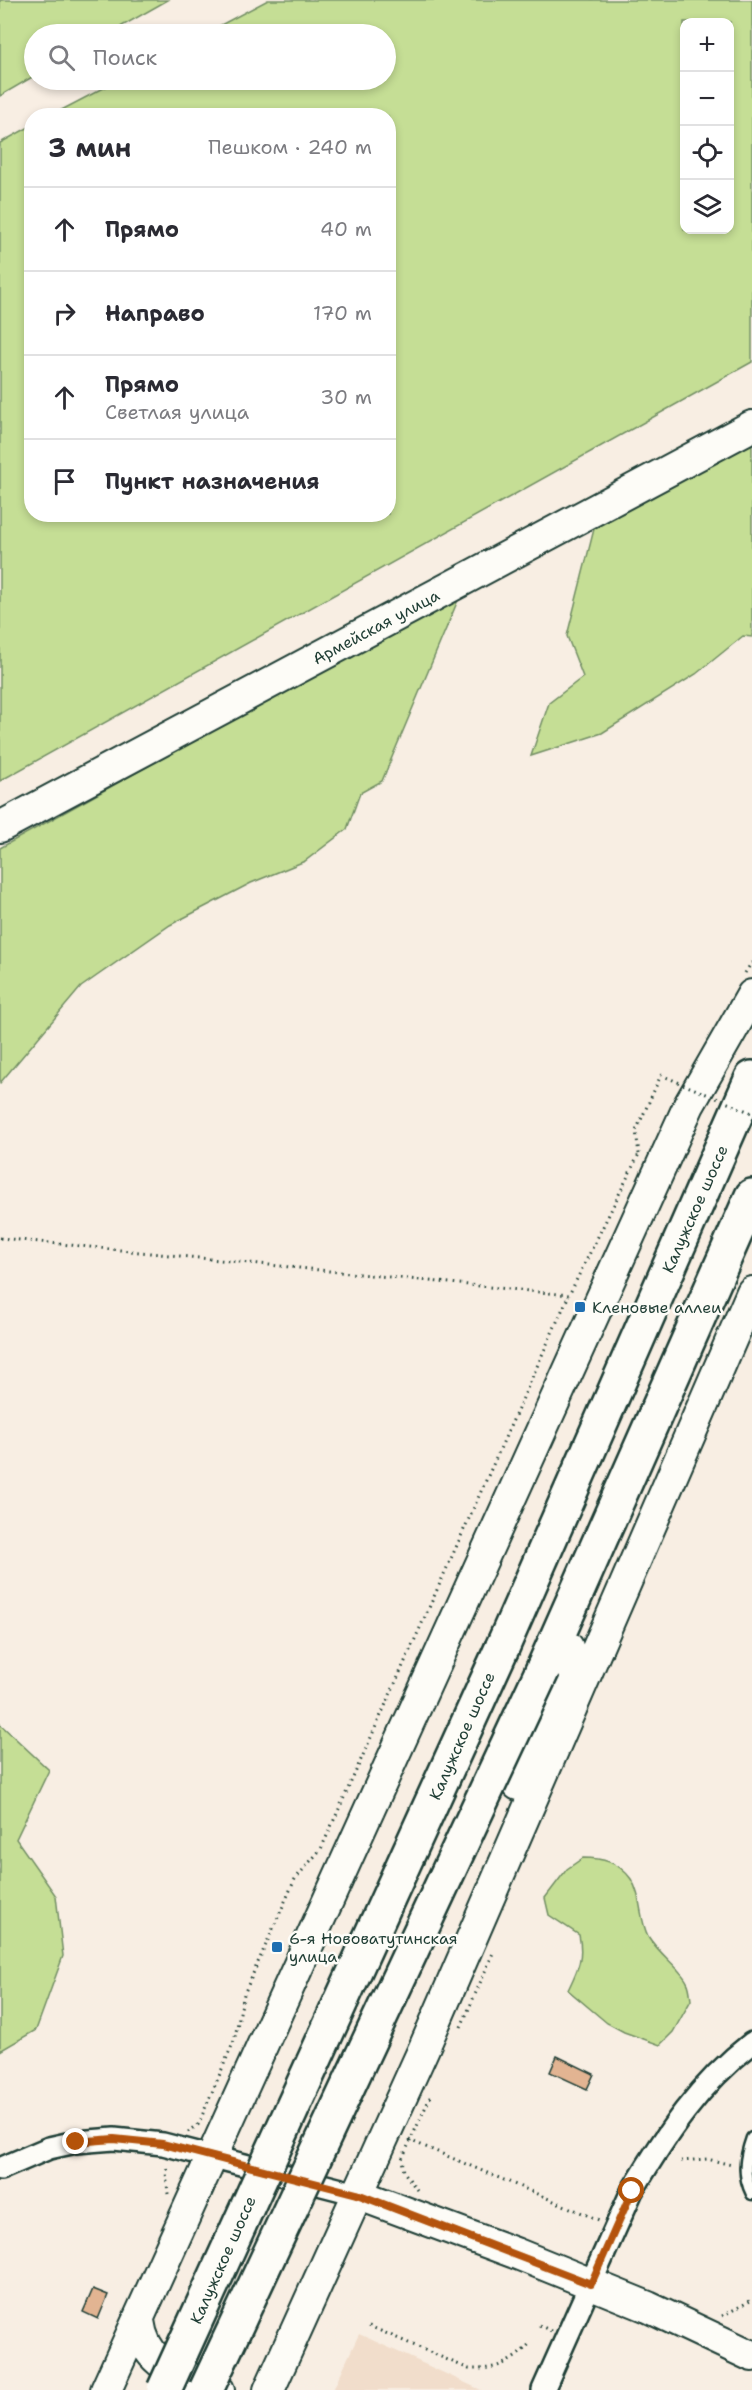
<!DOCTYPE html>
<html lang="ru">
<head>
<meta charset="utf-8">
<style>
	body { margin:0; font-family:"Shantell Sans",sans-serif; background:#f2f2f3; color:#2b2b33 }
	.controls { position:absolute; right:18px; top:18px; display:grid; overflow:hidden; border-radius:12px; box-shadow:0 3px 9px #0003 }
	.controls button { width:54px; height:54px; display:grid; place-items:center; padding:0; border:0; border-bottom:2px solid #e1e1e2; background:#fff; color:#2b2b33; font:30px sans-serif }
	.stop { position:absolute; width:18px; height:18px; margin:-14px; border:4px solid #b45309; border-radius:50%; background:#fff }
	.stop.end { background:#b45309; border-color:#fff; box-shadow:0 2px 6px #0008 }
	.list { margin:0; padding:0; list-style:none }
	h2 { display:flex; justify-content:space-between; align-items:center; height:78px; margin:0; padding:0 24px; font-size:26px }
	h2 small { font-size:20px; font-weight:400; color:#7c7c81 }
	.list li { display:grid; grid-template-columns:39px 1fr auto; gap:18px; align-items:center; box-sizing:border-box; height:84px; padding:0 24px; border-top:2px solid #e1e1e2 }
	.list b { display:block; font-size:22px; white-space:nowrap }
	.list p { margin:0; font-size:20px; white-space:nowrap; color:#7c7c81 }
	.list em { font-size:20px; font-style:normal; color:#7c7c81 }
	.icon { flex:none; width:33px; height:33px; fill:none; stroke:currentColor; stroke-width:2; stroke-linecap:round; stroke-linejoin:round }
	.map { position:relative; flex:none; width:752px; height:2390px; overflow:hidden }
	.search { position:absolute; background:#fff; box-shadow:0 3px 9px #0003; left:24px; top:24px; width:372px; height:66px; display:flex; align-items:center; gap:15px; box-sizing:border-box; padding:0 21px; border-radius:33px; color:#7c7c81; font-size:22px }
	.panel { position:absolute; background:#fff; box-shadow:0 3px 9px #0003; left:24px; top:108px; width:372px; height:414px; border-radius:24px }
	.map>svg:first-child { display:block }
	.built { fill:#f1ddcb }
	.green { fill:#c5de95; stroke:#728e64; stroke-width:1.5; fill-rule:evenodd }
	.building { fill:#e2b492; stroke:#1f3d34; stroke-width:1.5 }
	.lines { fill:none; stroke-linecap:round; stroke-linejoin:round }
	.lane-casing { stroke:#1f3d34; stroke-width:15 }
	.street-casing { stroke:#1f3d34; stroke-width:26 }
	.secondary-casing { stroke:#1f3d34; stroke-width:34 }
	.highway-casing { stroke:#1f3d34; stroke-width:38 }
	.path { stroke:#1f3d34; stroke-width:3; stroke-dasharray:1.5 4.5; stroke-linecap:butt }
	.lane { stroke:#fdfcf7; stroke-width:10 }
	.street { stroke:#fdfcf7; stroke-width:21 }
	.secondary { stroke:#fdfcf7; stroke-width:30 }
	.highway { stroke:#fdfcf7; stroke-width:33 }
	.highway-bridge-casing { stroke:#1f3d34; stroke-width:38; stroke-linecap:butt }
	.path-bridge { stroke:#1f3d34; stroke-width:3; stroke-dasharray:1.5 4.5; stroke-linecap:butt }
	.highway-bridge { stroke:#fdfcf7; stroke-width:33 }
	.route { stroke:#b45309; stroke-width:8 }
	.poi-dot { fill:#1f6fb2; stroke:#fdfcf7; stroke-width:2 }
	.labels { text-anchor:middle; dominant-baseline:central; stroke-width:5; stroke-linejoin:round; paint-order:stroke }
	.street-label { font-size:16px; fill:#1f3d34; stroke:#fdfcf7 }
	.poi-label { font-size:16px; fill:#1f3d34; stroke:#fdfcf7; text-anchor:start }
</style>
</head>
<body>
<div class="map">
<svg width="752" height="2390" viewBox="0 0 752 2390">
	<rect width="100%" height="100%" fill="#f8eee3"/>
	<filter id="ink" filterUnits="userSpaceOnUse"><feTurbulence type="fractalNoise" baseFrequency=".0167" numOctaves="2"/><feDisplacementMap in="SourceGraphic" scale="12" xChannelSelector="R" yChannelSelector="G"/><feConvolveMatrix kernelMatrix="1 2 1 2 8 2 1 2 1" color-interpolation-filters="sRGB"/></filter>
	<g filter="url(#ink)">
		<path class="built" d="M359 2334 481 2390H333Z"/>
		<path class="green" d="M0 0H168L108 34H34V76L0 96Z
			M268 0H752V362L0 781V143L31 126 32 514H388V116L52 115 119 80H386V34H204ZM684 22H730V230H684Z
			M752 431V637L743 636 696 674 602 733 531 756 549 703 583 677 567 636 594 529 614 502Z
			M461 593 382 781 360 793 347 829 305 861 251 883 170 925 81 987 0 1083V848Z
			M0 1724 49 1770 16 1839 56 1896 63 1956 36 2030 0 2051Z
			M583 1858C602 1858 619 1862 631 1879 642 1896 639 1919 648 1936 658 1953 681 1969 687 1982 690 1987 690 1994 691 2000L673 2032 660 2045 624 2032 607 2023 568 1990C578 1969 584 1958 579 1935L549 1915 545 1898 567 1869Z"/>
		<path class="building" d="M557 2056 594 2074 587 2089 550 2072Z
			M93 2289 108 2295 98 2319 83 2312Z"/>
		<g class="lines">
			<defs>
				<path id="lane" d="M752 2138C745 2158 742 2174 752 2194"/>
				<path id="street" d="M0 2169 49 2148 76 2142 114 2139 163 2144 357 2194
					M543 2390 632 2191C666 2134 699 2084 752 2043"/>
				<path id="secondary" d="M0 827 752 426
					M518 1785 568 1647
					M357 2194 515 2253 648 2307 752 2356
					M139 2321C145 2368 181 2373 219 2390
					M106 2390 689 1105 752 995
					M269 2390 424 2048 752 1292"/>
				<path id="highway" d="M502 1648 752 1078
					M543 1669 752 1196"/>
			</defs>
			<use href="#lane" class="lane-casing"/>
			<use href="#street" class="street-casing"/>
			<use href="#secondary" class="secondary-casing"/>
			<use href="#highway" class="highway-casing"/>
			<path class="path" d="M745 973 752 962
				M639 1154 636 1131 661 1075
				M0 1238 569 1295 640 1152
				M461 2027 493 1953
				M188 2132 198 2125 234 2041 244 1994 295 1879 321 1849 569 1295
				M409 2140 599 2220
				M681 2161 707 2159 732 2165
				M417 2190 404 2172 402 2159 432 2093
				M168 2194 166 2172 168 2166
				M722 2316 752 2300
				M539 2325 551 2331
				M369 2326 469 2369C496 2370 513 2363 531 2342"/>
			<use href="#lane" class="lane"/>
			<use href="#street" class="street"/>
			<use href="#secondary" class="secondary"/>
			<use href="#highway" class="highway"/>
			<defs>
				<path id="highway-bridge" d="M164 2390 502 1648
					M206 2390 543 1669"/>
			</defs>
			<use href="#highway-bridge" class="highway-bridge-casing"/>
			<path class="path-bridge" d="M661 1075 752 1113"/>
			<use href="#highway-bridge" class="highway-bridge"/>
		</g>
	</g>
	<g class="lines" filter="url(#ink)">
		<path class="route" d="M76 2142 114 2139 163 2144 357 2194 591 2284 632 2191"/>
	</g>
	<g class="poi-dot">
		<rect x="574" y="1301" width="12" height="12" rx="3"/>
		<rect x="271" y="1941" width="12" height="12" rx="3"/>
	</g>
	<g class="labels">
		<g class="street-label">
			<text transform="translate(376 627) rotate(-28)">Армейская улица</text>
			<text transform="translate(695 1209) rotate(-66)">Калужское шоссе</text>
			<text transform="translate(462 1736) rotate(-66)">Калужское шоссе</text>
			<text transform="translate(223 2260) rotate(-66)">Калужское шоссе</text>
		</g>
		<g class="poi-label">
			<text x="592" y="1307">Кленовые аллеи</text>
			<text x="289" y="1938">6-я Нововатутинская<tspan x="289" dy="18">улица</tspan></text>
		</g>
	</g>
</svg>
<div class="controls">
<button>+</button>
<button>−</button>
<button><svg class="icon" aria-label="locate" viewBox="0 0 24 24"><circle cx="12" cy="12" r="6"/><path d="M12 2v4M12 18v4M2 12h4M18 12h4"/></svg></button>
<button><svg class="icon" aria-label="layers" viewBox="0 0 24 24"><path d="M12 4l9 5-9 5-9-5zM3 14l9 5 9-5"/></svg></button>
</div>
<div class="stop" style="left:632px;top:2191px"></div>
<div class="stop end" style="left:76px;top:2142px"></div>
<div class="search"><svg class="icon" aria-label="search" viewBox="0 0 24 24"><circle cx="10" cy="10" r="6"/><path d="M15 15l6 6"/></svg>Поиск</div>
<section class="panel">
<h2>3 мин<small>Пешком · 240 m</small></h2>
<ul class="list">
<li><svg class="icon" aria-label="ahead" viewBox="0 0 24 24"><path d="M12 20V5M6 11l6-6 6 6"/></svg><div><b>Прямо</b></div><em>40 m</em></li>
<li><svg class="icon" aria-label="right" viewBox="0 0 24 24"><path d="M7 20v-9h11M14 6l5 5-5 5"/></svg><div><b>Направо</b></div><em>170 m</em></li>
<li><svg class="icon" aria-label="ahead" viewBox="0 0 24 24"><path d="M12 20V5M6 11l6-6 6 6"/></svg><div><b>Прямо</b><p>Светлая улица</p></div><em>30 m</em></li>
<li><svg class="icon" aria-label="arrive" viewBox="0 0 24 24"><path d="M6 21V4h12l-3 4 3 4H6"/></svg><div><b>Пункт назначения</b></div></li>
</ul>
</section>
</div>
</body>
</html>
